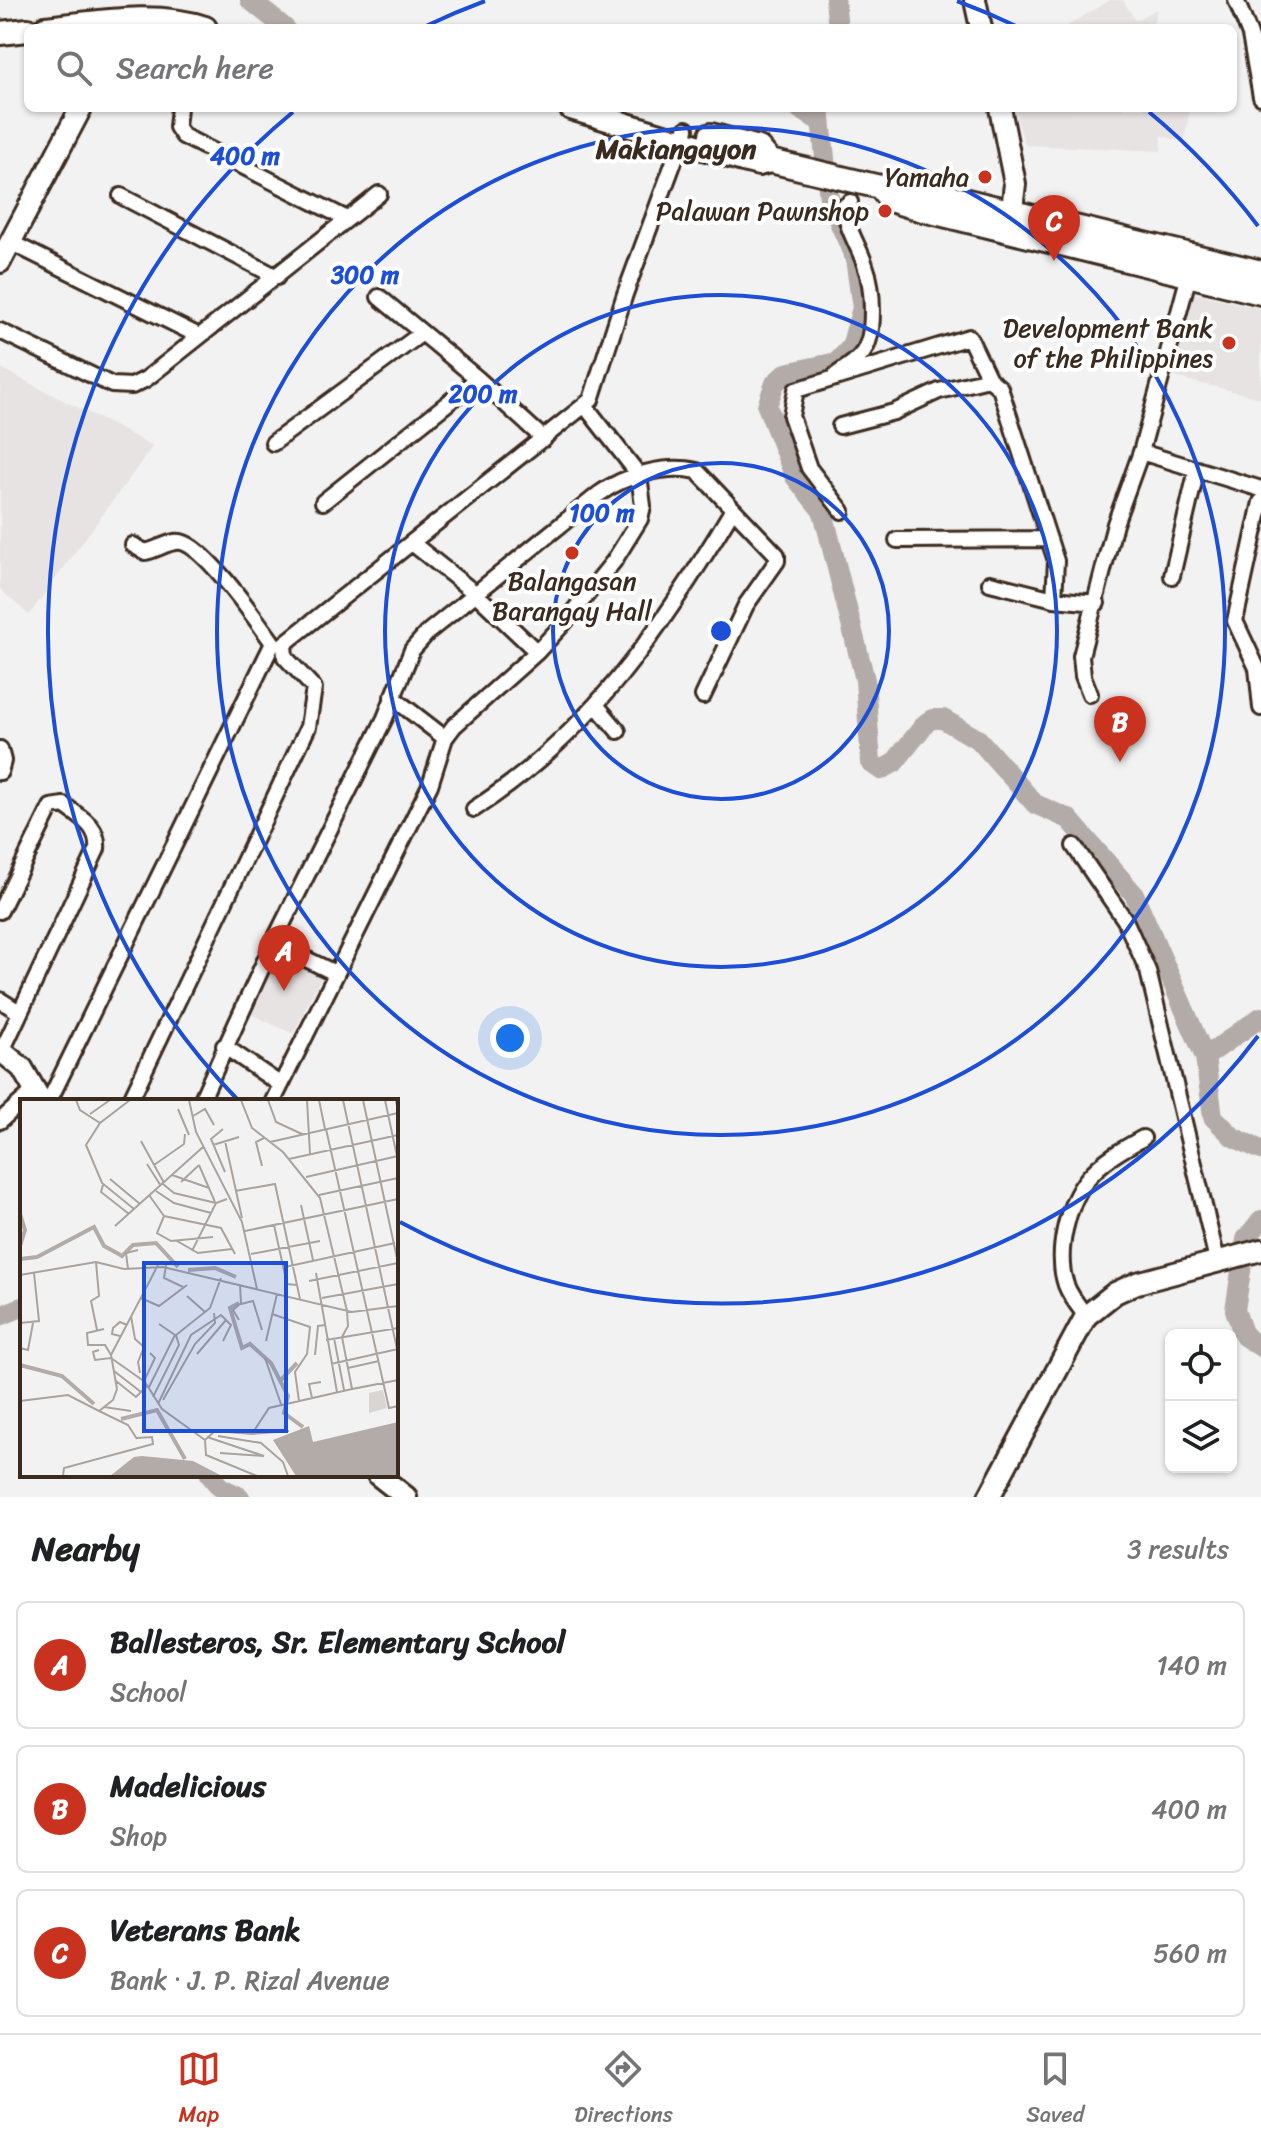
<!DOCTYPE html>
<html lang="en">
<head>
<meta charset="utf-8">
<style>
	body { margin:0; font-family:Sriracha,sans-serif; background:#f6f6f6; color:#202124 }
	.controls { position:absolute; right:24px; bottom:24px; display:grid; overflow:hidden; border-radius:12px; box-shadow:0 2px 6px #0004 }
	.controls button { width:72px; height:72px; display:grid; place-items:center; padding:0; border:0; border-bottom:2px solid #e0e0e0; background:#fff; color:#202124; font:40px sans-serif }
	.you { position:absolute; left:510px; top:1038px; width:28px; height:28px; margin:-20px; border:6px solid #fff; border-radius:50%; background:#1a73e8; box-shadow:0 0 0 12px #1a73e833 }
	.badge { display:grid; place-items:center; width:52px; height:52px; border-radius:50%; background:#c8321e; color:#fff; font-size:26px; font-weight:700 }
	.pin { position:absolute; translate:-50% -66px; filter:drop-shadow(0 2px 4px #0008) }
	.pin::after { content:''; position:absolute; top:42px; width:28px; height:24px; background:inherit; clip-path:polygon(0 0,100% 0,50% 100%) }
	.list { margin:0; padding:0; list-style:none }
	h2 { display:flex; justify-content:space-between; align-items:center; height:104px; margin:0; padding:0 32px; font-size:34px }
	h2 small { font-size:26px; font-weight:400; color:#757577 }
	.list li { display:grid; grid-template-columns:52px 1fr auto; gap:24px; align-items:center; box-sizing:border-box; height:128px; margin:0 16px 16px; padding:0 16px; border:2px solid #e0e0e0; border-radius:12px }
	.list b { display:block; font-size:30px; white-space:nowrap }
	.list p { margin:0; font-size:26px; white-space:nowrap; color:#757577 }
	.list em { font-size:26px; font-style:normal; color:#757577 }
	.icon { flex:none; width:44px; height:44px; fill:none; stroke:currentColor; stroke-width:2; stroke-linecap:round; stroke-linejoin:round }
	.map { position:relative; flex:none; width:1261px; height:1497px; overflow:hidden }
	.search { position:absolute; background:#fff; box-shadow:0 2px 6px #0004; left:24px; right:24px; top:24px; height:88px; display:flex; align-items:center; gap:20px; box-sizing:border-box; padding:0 28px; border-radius:12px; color:#757577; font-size:30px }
	.sheet { height:536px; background:#fff }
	nav { display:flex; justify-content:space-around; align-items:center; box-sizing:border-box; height:112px; border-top:2px solid #e0e0e0; background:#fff; font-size:22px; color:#757577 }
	nav a { display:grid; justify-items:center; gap:4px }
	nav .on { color:#c8321e }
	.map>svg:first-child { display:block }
	.built { fill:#e6e3e2 }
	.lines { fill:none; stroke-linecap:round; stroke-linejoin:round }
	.river { stroke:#b2aba7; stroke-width:20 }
	.street-casing { stroke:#3b2a1e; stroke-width:20 }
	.secondary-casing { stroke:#3b2a1e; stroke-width:26 }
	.primary-casing { stroke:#3b2a1e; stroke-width:28 }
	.street { stroke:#fff; stroke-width:14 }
	.secondary { stroke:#fff; stroke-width:20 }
	.primary { stroke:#fff; stroke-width:22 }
	.ring { fill:none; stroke:#1d4ed8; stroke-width:4 }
	.poi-dot { fill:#c8321e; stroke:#fff; stroke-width:3 }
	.labels { text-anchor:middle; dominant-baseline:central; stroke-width:8; stroke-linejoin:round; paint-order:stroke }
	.poi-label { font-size:26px; fill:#3b2a1e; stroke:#fff; text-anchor:end }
	.neighbourhood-label { font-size:28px; font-weight:bold; fill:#3b2a1e; stroke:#fff }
	.inset-river { fill:none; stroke:#b2aba7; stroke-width:4 }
	.inset-road { fill:none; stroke:#a9a29d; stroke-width:2 }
	.view { fill:#1d4ed8; fill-opacity:0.15; stroke:#1d4ed8; stroke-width:4 }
	.inset-edge { fill:none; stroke:#3b2a1e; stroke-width:4 }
	.centre { fill:#1d4ed8; stroke:#fff; stroke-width:4 }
	.ring-label { font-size:24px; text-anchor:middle; font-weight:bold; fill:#1d4ed8; stroke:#fff; stroke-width:8; stroke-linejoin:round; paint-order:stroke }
</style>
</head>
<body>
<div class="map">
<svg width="1261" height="1497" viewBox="0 0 1261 1497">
	<rect width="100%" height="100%" fill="#f3f2f2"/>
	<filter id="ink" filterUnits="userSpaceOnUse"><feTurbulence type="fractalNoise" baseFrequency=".0125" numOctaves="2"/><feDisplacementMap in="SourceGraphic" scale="16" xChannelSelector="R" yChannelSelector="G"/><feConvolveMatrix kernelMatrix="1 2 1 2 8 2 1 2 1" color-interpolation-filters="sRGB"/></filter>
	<g filter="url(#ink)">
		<path class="built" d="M1110 0H1123L1135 20 1157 9 1152 28H1064Z
			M1014 108H1190L1184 142 1162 136 1161 151 1025 145Z
			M1191 292 1261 309V398L1170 376Z
			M0 368 153 446 29 615 0 589Z
			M274 946 324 971 293 1034 245 1011Z"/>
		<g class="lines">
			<path class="river" d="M250 0 285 28
				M835 0 838 28
				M798 108 821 122
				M820 108 829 199 855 258 862 308 851 347 837 362 786 373 775 383 767 406 795 477 823 512 865 680 871 763 881 770 894 763 926 723 932 719H943L979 740 1035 804 1069 819 1134 894 1205 1057 1213 1117 1233 1137 1261 1150
				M1205 1057 1261 1017
				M1261 1220 1246 1239 1235 1310 1244 1336 1261 1347
				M0 1316 22 1307
				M210 1475 220 1487 240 1497"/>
			<defs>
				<path id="street" d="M1236 0 1250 35 1261 97
					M179 108 177 127 183 136 347 219
					M121 196 277 277
					M10 242 199 336
					M379 297 478 379 544 439
					M0 331 112 385 132 386 146 379 379 194
					M836 375C844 369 855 363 861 355 877 337 873 286 865 265 859 246 845 227 845 206L850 202
					M840 426 894 412 939 391 989 379
					M273 443 422 333
					M1141 452 1261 489
					M323 502 478 379
					M1261 502 1235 621 1257 668 1261 708
					M842 511 809 468 791 416 796 390 969 337 989 379 1000 388 1056 561 1054 599
					M897 540 1047 539
					M412 543 476 594 537 652
					M1172 576 1197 469
					M990 583 1054 599 1097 603
					M1090 694 1083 676 1081 656 1115 524 1141 452 1189 275
					M392 697 445 738
					M597 706 618 731
					M0 749 3 761 0 772
					M474 809C590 735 664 625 733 509
					M1074 846 1125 920 1148 971 1217 1260
					M0 911 51 807 64 805C81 818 99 826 97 849L2 1051
					M273 943 335 973
					M0 1000 19 1012
					M224 1046 281 1085
					M49 1101 273 643C257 621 206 547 181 542 170 540 157 550 145 552L133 545
					M130 1101 308 727 314 688 285 657 284 644 591 400 625 294 686 129
					M201 1101 273 943 385 718 412 650 428 632 599 494C625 475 666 464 697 471L777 555V561L746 605 703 696
					M273 1101 430 785 445 738 454 726 537 652 564 623 614 561 640 519 643 506 639 475 586 407
					M0 1121 36 1089
					M1086 1316C1079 1307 1070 1296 1066 1285 1055 1253 1067 1204 1088 1178 1103 1160 1123 1149 1143 1138"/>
				<path id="secondary" d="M975 0 981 28
					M1000 108 1015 184 1010 226
					M0 262 81 108
					M0 1050 22 1068 41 1101
					M378 1475 406 1497
					M989 1497 1086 1316 1115 1293 1137 1283 1261 1250"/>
				<path id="primary" d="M45 28C97 23 154 11 205 28
					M0 33 28 30
					M571 108 743 160 759 164 770 161 880 187 897 184 1261 272
					M711 135 759 148 770 161
					M880 187 890 200 919 209 1261 293"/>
			</defs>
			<use href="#street" class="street-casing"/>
			<use href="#secondary" class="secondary-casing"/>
			<use href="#primary" class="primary-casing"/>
			<use href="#street" class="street"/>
			<use href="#secondary" class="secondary"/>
			<use href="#primary" class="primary"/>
		</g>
	</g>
	<g class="ring">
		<circle cx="721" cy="631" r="168"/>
		<circle cx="721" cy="631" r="336"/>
		<circle cx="721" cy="631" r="504"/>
		<path d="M1258 1036A673 673 0 0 1 400 1222M237 1099A673 673 0 0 1 293 112M426 26A673 673 0 0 1 485 1M957 1A673 673 0 0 1 1016 26M1149 112A673 673 0 0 1 1258 226"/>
	</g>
	<g class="poi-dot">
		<circle cx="985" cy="177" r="8"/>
		<circle cx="885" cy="211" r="8"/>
		<circle cx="1229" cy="343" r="8"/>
		<circle cx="572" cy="553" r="8"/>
	</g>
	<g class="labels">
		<g class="poi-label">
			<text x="969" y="177">Yamaha</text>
			<text x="869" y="211">Palawan Pawnshop</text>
			<text x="1213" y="328">Development Bank<tspan x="1213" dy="30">of the Philippines</tspan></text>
			<text x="572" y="581" text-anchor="middle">Balangasan<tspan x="572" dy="30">Barangay Hall</tspan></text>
		</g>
		<g class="neighbourhood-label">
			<text x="676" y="148">Makiangayon</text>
		</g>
	</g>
	<g transform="translate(20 1099)">
		<rect width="378" height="378" fill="#f3f2f2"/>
		<path d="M363 291 367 309 349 314V294Z" fill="#d8d5d2"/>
		<path d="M378 323V377H276L253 341 289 327 293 343ZM122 357 173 362 202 377H90L114 358Z" fill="#b2aba7"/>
		<path class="inset-river" d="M0 115 5 131 0 147M0 160 17 158 74 128 84 147 97 154 102 157 113 146 136 144 158 168M168 171 195 169 216 178M219 204 210 209 222 249 230 245 251 264 268 297 264 314 283 328M0 266 42 277 74 305M259 283 277 264M101 320 137 311 165 360"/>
		<path class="inset-road" d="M56 1 60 11 80 24M110 1 80 24 66 46 82 84 114 110M169 1 176 33 222 123 237 190M221 1 232 29 263 53 300 99 327 212 328 227 322 238 332 290 378 281M248 1 256 23 284 36M287 1 290 55M299 1 305 30M323 1 377 250M343 1 378 164M365 1 378 62M158 10 169 36M70 15 90 1M173 17 185 10 194 26M203 30 191 40 205 73M306 30 369 309 378 307M121 42 144 84M205 42 222 119M250 43 378 14 376 1M193 46 219 38M269 60 378 36M127 65 141 87M134 66 164 45 165 35M179 66 195 103M242 67 236 43 244 39M152 76 189 89M286 78 378 57M90 80 120 105M161 83 179 66M143 85 154 94 196 104M83 86 81 93 109 115M136 92 154 104 191 114M215 92 255 85 280 200M129 96 144 117M299 96 378 79M281 106 293 161M144 117 201 129 215 155M144 117 137 134 151 142 193 138M254 126 267 185 277 186M95 127 183 48M225 132 378 100M157 142 178 154 212 150M172 152 196 104 207 100M231 155 300 142M76 163 79 197 71 202 77 231M146 166 144 179 163 188M265 168 375 144M108 170 106 154 118 151M296 174 317 293M0 176 76 163 104 170 143 168 332 213 378 207M289 182 378 164M167 197 185 213M121 199 139 207 167 186M302 199 378 185M217 206 233 202 242 231M252 215 290 228 287 255 275 273 279 302M111 217 115 240 124 248 118 263 120 274M266 219V245M219 221 213 211 221 204 220 186M0 224 19 222 14 174M84 230 67 234 68 246H85L91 256M100 237 92 235 93 229 100 223 107 226M314 239 324 291M306 241 378 229M246 242 257 195M0 249 8 251 13 224M79 251 73 253 75 261 91 259M177 255 206 221M295 256 298 227 305 226M91 259 125 283 142 310 185 341 195 332 232 335 249 309 332 290M245 259 261 305M311 265 378 250M328 269 359 262M94 272 121 293M96 282 116 298 128 286M124 282 135 259 130 254M129 288 155 236 139 225M133 298 159 246 156 236 190 209 201 179M292 299 289 285 301 283M143 301 175 245 195 224 194 214M0 302 48 296 79 312 93 301 97 290 91 256 138 166M138 305 171 236 201 216 211 226 203 242M84 308 111 312M79 312 108 326 117 340M232 335 269 332M198 337 241 344 263 363 268 377M187 338 244 357 200 354M185 341 186 356 237 377M43 377 44 369 133 345 132 338 117 339"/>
		<path class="view" d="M124 164H266V332H124Z"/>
		<rect width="378" height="378" class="inset-edge"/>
	</g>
	<circle cx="721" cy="631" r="12" class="centre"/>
	<g class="ring-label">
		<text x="245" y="164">400 m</text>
		<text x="365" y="283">300 m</text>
		<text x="483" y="402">200 m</text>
		<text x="602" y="521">100 m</text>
	</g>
</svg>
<div class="controls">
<button><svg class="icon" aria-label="locate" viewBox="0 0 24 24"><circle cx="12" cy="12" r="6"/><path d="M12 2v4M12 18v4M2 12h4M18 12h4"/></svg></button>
<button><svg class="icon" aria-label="layers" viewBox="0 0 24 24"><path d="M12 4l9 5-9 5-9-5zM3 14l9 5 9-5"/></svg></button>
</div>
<div class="you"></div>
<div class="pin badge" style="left:284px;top:991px">A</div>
<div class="pin badge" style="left:1120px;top:762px">B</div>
<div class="pin badge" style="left:1054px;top:261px">C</div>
<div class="search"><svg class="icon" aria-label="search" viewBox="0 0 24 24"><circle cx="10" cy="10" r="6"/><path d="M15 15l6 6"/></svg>Search here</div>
</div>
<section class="sheet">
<h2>Nearby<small>3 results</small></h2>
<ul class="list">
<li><span class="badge">A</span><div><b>Ballesteros, Sr. Elementary School</b><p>School</p></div><em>140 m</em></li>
<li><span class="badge">B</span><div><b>Madelicious</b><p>Shop</p></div><em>400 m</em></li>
<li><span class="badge">C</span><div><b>Veterans Bank</b><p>Bank · J. P. Rizal Avenue</p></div><em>560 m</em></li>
</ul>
</section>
<nav>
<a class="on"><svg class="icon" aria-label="map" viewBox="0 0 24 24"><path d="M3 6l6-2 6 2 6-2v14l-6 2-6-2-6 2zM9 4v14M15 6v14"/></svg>Map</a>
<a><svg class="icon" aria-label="directions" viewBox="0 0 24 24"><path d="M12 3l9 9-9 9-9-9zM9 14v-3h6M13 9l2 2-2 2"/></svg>Directions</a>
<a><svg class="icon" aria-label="saved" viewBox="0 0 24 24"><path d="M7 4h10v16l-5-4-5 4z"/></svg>Saved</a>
</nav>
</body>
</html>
